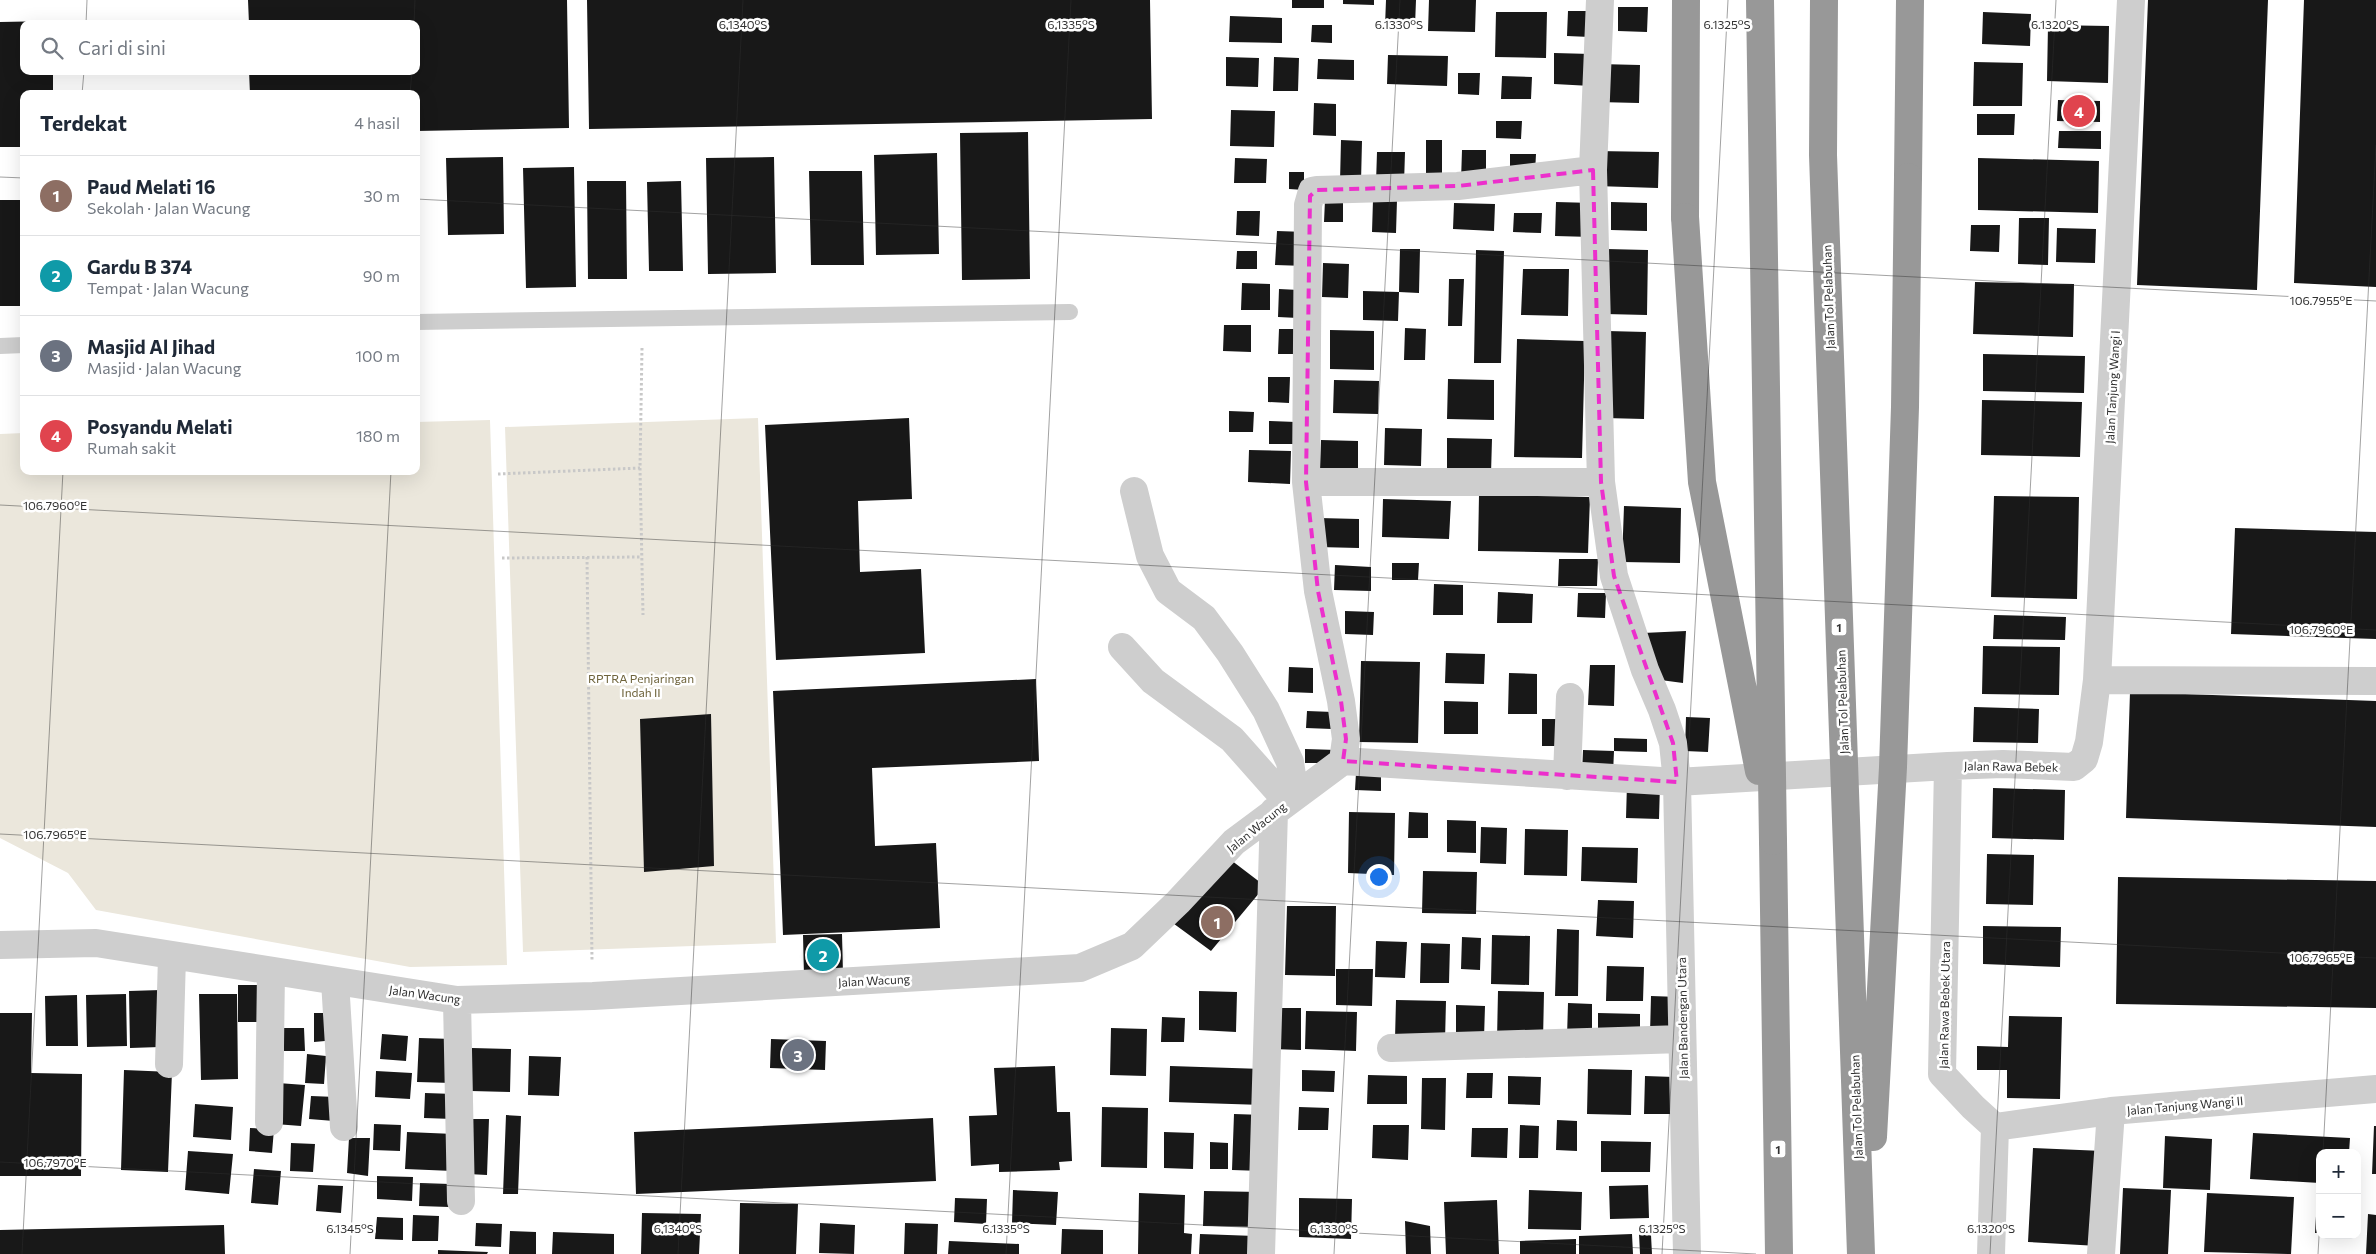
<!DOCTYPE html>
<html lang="id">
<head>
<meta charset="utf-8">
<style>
	body { margin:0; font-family:Commissioner,sans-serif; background:#f6f6f7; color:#1f2937 }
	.controls { position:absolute; right:15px; bottom:15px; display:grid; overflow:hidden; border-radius:10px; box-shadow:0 5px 20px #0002 }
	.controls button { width:45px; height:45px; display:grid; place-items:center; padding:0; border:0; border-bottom:1px solid #e0e1e3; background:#fff; color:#1f2937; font:25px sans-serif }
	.you { position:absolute; left:1378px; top:876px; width:18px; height:18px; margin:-12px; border:4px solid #fff; border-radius:50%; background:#1a73e8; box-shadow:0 0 0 8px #1a73e833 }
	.badge { display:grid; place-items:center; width:32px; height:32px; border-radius:50%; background:#0f766e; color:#fff; font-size:16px; font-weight:700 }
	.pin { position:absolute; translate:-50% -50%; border:2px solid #fff; box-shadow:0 1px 5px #0006 }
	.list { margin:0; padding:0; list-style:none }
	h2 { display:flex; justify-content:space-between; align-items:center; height:65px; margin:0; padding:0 20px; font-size:21px }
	h2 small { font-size:16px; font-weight:400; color:#747a83 }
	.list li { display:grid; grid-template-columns:32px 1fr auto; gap:15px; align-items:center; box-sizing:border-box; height:80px; padding:0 20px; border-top:1px solid #e0e1e3 }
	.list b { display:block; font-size:19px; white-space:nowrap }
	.list p { margin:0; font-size:16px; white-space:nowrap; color:#747a83 }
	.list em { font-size:16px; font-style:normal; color:#747a83 }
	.icon { flex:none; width:28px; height:28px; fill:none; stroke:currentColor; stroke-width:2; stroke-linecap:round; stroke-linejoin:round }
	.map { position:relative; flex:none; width:2376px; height:1254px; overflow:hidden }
	.search { position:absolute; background:#fff; box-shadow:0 5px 20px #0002; left:20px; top:20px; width:400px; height:55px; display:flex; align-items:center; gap:12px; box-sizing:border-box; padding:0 18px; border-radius:10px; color:#747a83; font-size:19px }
	.panel { position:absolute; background:#fff; box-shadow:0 5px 20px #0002; left:20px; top:90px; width:400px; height:385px; border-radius:10px }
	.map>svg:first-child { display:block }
	.green { fill:#ebe7dc }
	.building { fill:#181818 }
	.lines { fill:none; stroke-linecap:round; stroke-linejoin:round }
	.path { stroke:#c8c8c8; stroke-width:3; stroke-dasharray:2.5 2.5; stroke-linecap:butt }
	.service { stroke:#cecece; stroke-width:16 }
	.minor { stroke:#cecece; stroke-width:28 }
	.motorway { stroke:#989898; stroke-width:28 }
	.motorway-bridge { stroke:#989898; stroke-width:28 }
	.marked { fill:none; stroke:#ec2fcc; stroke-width:4; stroke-dasharray:10 6; stroke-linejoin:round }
	.ticks { fill:none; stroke:#313131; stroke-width:1; stroke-opacity:0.45 }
	.labels { text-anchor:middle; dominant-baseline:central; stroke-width:5; stroke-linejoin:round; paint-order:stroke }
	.shield { fill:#fff; stroke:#6f6f6f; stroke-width:1 }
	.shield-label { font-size:11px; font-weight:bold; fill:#313131 }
	.street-label { font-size:12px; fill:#313131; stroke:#fff }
	.park-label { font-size:12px; fill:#6f643c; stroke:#fff }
	.ticks-label { font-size:12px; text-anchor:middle; fill:#313131; stroke:#fff; stroke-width:5; stroke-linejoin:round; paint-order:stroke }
</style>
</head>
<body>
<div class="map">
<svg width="2376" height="1254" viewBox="0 0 2376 1254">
	<rect width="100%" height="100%" fill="#fff"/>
	<path class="green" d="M758 418 776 943 523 952 505 427Z
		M490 420 507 965 410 967 96 910 68 873 0 838V434L24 433V471H416V422Z"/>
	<path class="building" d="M248 0H567L569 128 416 131V94H250L249 71H416V24H249Z
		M587 0H1150L1152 119 589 129Z
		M1292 0H1324V8H1292Z
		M1343 0H1374V5L1343 4Z
		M1386 0H1416L1415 26H1385Z
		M1429 0H1476L1475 32 1428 31Z
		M2148 0H2268L2257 290 2137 285Z
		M2304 0H2376V287L2294 283Z
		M1618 7H1648L1647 32 1618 31Z
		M1568 11H1590V37L1567 36Z
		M1496 12H1547L1546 58 1495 57Z
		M1983 12 2031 14 2030 46 1982 44Z
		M1230 16 1282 18V43L1229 42Z
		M52 21V24H24V71H53V94H24V147H0V22Z
		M1312 25H1332V43L1311 42Z
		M2048 25 2109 26 2108 83 2047 81Z
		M1554 53 1591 54V86L1554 84Z
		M1388 55 1448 56 1447 86 1387 84Z
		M1226 57 1259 58 1258 87 1226 86Z
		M1274 57 1299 58 1298 91H1273Z
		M1318 59 1354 60V80L1317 79Z
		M1974 62 2023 63 2022 106H1973Z
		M1599 64 1640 65 1639 103 1598 102Z
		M1458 73H1480L1479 95 1458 94Z
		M1502 76 1532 77 1531 99H1501Z
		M2058 100 2100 101V122L2057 121Z
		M1314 103 1336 104V136L1313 135Z
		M1231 110 1275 111 1274 147 1230 146Z
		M1977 114H2015L2014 135H1977Z
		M1496 121H1522L1521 139 1496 138Z
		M2059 131H2101V149L2058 148Z
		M1028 132 1030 279 962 280 960 133Z
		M1341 140 1362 141 1361 182H1340Z
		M1426 140H1442V173H1426Z
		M1462 150H1486V181H1461Z
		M1596 151 1659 152 1658 188 1596 186Z
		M1377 152H1405L1404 184 1376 183Z
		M937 153 939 254 876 255 874 155Z
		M1510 154H1536L1535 173H1510Z
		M503 157 504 234 448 235 446 158Z
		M774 157 776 273 708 274 706 158Z
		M1235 158 1267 159 1266 183H1234Z
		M1978 158 2099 161 2098 213 1978 210Z
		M574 167 576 287 526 288 523 168Z
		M809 171H862L864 265H811Z
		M1289 172H1304V190L1289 189Z
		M587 181H626L627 279H588Z
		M681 181 683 271H649L647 182Z
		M0 200H24V306H0Z
		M1325 200 1343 201V222H1324Z
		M1373 200H1397L1396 233 1372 232Z
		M1556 202 1593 203 1592 237 1555 236Z
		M1611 202 1647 203V231L1611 230Z
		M1454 203 1495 204 1494 231 1453 229Z
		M1237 211H1260L1259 236 1236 235Z
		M1514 213H1542L1541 233 1513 232Z
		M2019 218H2049L2048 265 2018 264Z
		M1971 225H2000L1999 252 1970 251Z
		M2057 228 2096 229 2095 263 2056 262Z
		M1277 231 1306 232V266L1275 265Z
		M1400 249H1420L1419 293 1399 292Z
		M1606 249 1648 250 1647 315 1605 314Z
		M1476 250 1504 251 1501 363H1474Z
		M1237 251H1257V269H1236Z
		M1323 263 1349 264 1348 298 1322 297Z
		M1523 269H1569L1568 316 1521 315Z
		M1449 279H1464L1462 326H1448Z
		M1975 282 2074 284 2073 337 1973 334Z
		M1242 283 1270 284V310H1241Z
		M1279 289 1299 290 1298 318 1278 317Z
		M1363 291 1399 292 1398 321 1363 320Z
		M1224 325H1251V352L1223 351Z
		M1405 328 1426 329 1425 360H1404Z
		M1279 329H1304L1303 354H1278Z
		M1330 330 1374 331V370L1330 369Z
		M1607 331 1646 332 1644 419 1605 418Z
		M1517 339 1585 341 1582 458 1514 457Z
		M1983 354 2085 356 2084 393 1983 391Z
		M1268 377H1290L1289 403 1268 402Z
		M1448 379 1494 380V420L1447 419Z
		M1334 380 1379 381 1378 414 1333 413Z
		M1982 400 2082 402 2080 457 1981 455Z
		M1229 411 1254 412 1253 432H1229Z
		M909 418 912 499 858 501 860 572 921 569 925 653 776 660 765 425Z
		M1269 421 1296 422V444H1269Z
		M1385 428 1422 429 1421 466 1384 465Z
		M1447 438 1492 439 1491 474 1447 473Z
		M1321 440 1358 441V470L1320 469Z
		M1249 450 1291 451 1290 484 1248 482Z
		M1479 495 1590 497 1588 553 1478 551Z
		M1994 496 2079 497 2077 599 1991 597Z
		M1383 499 1451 501 1449 539 1382 537Z
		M1624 506 1681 508 1680 563 1622 562Z
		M1319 518 1359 519V548L1318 547Z
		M2235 528 2376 532V639L2231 634Z
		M1559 559H1598L1597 586H1558Z
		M1392 563H1419L1418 580H1392Z
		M1335 565 1371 567V591L1334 590Z
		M1434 584 1463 585V615H1433Z
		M1498 592 1533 594 1532 623H1497Z
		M1578 593H1606L1605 618 1577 617Z
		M1345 611 1374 612 1373 635 1345 634Z
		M1994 615 2066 617 2065 640 1993 639Z
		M1686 631 1683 683 1653 679 1643 633Z
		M1983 646 2060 647 2059 695 1982 694Z
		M1446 653 1485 654 1484 684 1445 683Z
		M1361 661 1420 662 1418 743 1359 742Z
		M1590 665H1615L1614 706 1588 705Z
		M1289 667 1313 668V693L1288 692Z
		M1509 673 1537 674V714H1508Z
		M1036 679 1039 761 872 768 875 846 936 843 940 928 783 935 773 691Z
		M2130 692 2376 701V827L2126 818Z
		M1444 701 1478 702V734H1444Z
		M1974 707 2039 709 2038 743 1973 742Z
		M1307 711 1333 712 1332 729 1306 728Z
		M711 714 714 866 644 872 640 719Z
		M1686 717 1710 718 1708 752 1685 751Z
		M1542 719H1567V746H1542Z
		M1614 738 1647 739V752L1614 751 1613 774 1582 775 1583 750 1614 751Z
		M1305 749 1337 750 1336 763H1305Z
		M1356 773H1381V791L1355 790Z
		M1627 784H1660L1659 819 1626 818Z
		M1993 788 2065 790 2064 840 1992 838Z
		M1349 812 1395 813 1394 875 1348 873Z
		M1409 812 1428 813V838H1408Z
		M1447 820 1476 821V853L1447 852Z
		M1481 827 1507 828 1506 864 1480 863Z
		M1525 829 1568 830 1567 876 1524 875Z
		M1582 847 1638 848 1637 883 1581 881Z
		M1223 854 1265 886 1211 951 1166 918Z
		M1987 854 2034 855 2033 905 1986 904Z
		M1423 871 1477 872 1476 914 1422 913Z
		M2118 877 2376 881V1008L2116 1004Z
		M1598 900 1634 901 1633 938 1596 936Z
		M1287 906H1336L1335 976 1285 975Z
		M1983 926 2061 927 2060 967 1983 964Z
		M1557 929 1579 930 1578 996H1555Z
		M842 934 843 974 804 976 803 935Z
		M1492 935 1530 936 1529 985 1491 984Z
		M1462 937 1481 938 1480 970 1461 969Z
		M1376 941 1407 942 1405 978 1375 977Z
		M1421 943 1450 944 1449 983H1420Z
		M1607 966 1644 967 1643 1001H1606Z
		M1336 969H1373L1372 1006 1336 1005Z
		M238 985H257L258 1022H238Z
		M161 990 160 1047 130 1048 129 991Z
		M1199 991 1237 992 1236 1032 1199 1030Z
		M1498 991 1544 992 1543 1041 1497 1040Z
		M126 994 127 1046 87 1047 86 995Z
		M199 994H237L238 1079 201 1080Z
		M77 995 78 1046H46L45 996Z
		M1651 996 1679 997 1677 1034H1650Z
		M1396 1000 1446 1001 1445 1041 1395 1039Z
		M1568 1003 1592 1004V1038L1567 1037Z
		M1456 1005 1485 1006 1484 1038H1456Z
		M1273 1008H1301V1050L1272 1049Z
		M1306 1011 1357 1012 1356 1051 1305 1049Z
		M0 1013H32L31 1073 82 1074 81 1176H0Z
		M314 1013H326L325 1041 314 1042Z
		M1598 1013 1640 1014V1038L1598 1036Z
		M2009 1016 2062 1017 2060 1099 2007 1098V1070H1977V1046L2008 1047Z
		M1162 1017 1185 1018 1184 1042H1161Z
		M284 1028H304L305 1051H284Z
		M1111 1028 1147 1029 1146 1076 1110 1075Z
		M382 1034 408 1036 406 1061 380 1059Z
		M419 1038 453 1039 452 1083 417 1082Z
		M771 1039 826 1041 825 1070 770 1068Z
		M472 1048 511 1049 510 1092 471 1091Z
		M307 1054 326 1056 324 1084 305 1083Z
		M529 1056 561 1057 559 1096 528 1095Z
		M1055 1066 1057 1112H1070L1072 1161 1059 1162 1060 1170 999 1172V1164L971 1166 969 1116 997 1115 994 1068Z
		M1170 1066 1263 1069V1105L1169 1102Z
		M1588 1069 1632 1070 1631 1115 1587 1114Z
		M124 1070 172 1072 168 1172 121 1170Z
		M1302 1070 1335 1071 1334 1092 1302 1091Z
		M376 1071 412 1073 410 1099 375 1097Z
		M1467 1073H1493L1492 1098H1466Z
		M1368 1075 1407 1076V1104H1367Z
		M1508 1076 1541 1077 1540 1105 1508 1104Z
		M1645 1076 1674 1077 1673 1114H1644Z
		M1422 1078H1446L1445 1130 1421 1129Z
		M278 1083 305 1085 301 1126 275 1124Z
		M425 1093 454 1094 453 1119 424 1118Z
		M311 1096 336 1097 334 1121 309 1119Z
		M195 1104 233 1107 231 1140 193 1137Z
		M1102 1107 1148 1108 1147 1168 1101 1167Z
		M1299 1107 1329 1108 1328 1130H1298Z
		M1234 1114 1264 1115 1262 1171 1232 1170Z
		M506 1115 521 1116 518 1194H503Z
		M933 1118 936 1181 636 1194 634 1132Z
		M470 1119H489L487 1175 468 1174Z
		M1557 1120 1577 1121V1151L1556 1150Z
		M374 1124 401 1125 400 1151 373 1150Z
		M1373 1125H1409L1408 1160 1372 1158Z
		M1520 1125 1539 1126 1538 1158H1519Z
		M2374 1126H2376V1174H2372Z
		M250 1128 274 1129 272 1153 249 1151Z
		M1472 1128H1508L1507 1158 1471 1157Z
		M407 1132 454 1134 453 1171 405 1169Z
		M1164 1132 1194 1133 1193 1169 1164 1168Z
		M2253 1133 2350 1138 2349 1153H2320V1183L2250 1179Z
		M2165 1136 2212 1139 2210 1190 2163 1188Z
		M349 1138H370L368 1176 347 1173Z
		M1601 1141 1651 1142 1650 1172H1601Z
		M1210 1142 1228 1143V1169H1210Z
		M291 1143 315 1144 313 1172 290 1171Z
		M2033 1148 2103 1151 2098 1246 2028 1242Z
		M188 1151 233 1154 229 1194 185 1190Z
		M254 1169 281 1171 278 1205 251 1203Z
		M377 1176 413 1177 412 1201 377 1199Z
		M420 1183 450 1184 449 1207 419 1206Z
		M318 1185 343 1186 341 1213 316 1211Z
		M1648 1185 1649 1218 1610 1219 1609 1186Z
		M2123 1188 2171 1190 2168 1254H2120Z
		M1013 1190 1058 1192 1056 1225 1012 1223Z
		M1529 1190 1582 1192 1581 1230 1528 1229Z
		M1204 1191 1261 1192 1260 1227 1203 1226Z
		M1139 1193 1185 1195 1184 1233 1192 1234 1191 1254H1138Z
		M2207 1193 2294 1197 2291 1254 2204 1252Z
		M955 1198 987 1199 986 1224 954 1222Z
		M1299 1198 1352 1199 1351 1239 1299 1237Z
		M2317 1199H2320V1233H2315Z
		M1497 1200 1499 1254H1446L1444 1202Z
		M740 1203 798 1204 796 1254H739Z
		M642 1213 701 1214 699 1254H641Z
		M2368 1214 2376 1215V1254H2366Z
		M413 1215 439 1216 438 1241H412Z
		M377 1217 403 1218V1240L375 1239Z
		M1405 1221 1430 1226 1431 1254H1406Z
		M476 1223 502 1224 501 1247 475 1246Z
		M820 1223 855 1225 854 1254 819 1253Z
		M905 1223 938 1224 937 1254H904Z
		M224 1225 225 1254H0V1230Z
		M1062 1229 1103 1230V1254H1061Z
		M510 1231 536 1232V1254H509Z
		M553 1232 614 1234V1254H552Z
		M1200 1234 1255 1236 1254 1254H1199Z
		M1632 1234 1633 1254H1579V1236Z
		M1639 1234 1651 1235 1652 1254H1640Z
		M1576 1239V1254H1520V1241Z
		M949 1241 1019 1244V1254H948Z
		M438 1250 488 1252 487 1254H438Z"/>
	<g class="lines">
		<path class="path" d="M642 348 640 468 643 615
			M498 474 640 468
			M587 557 592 961
			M502 558 642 557"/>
		<path class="service" d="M416 322 1070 312
			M0 346 24 345"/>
		<path class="minor" d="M1306 482H1601L1593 170 1600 0
			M1601 482 1614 576 1645 670 1662 710 1673 743 1677 782 1687 1254
			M1134 491 1150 556 1168 591 1204 618 1230 653 1266 710 1290 762 1295 796
			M1122 647 1153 681 1232 739 1287 801
			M2097 680 2376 681
			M1343 761 1346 739 1341 701 1318 591 1306 482 1308 205 1312 191 1317 190 1458 186 1593 170
			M1948 766 1942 1074 1973 1107 1995 1127 1991 1254
			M1567 776 1570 697
			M0 945 96 943 457 1000 593 996 1080 968 1132 946 1178 902 1234 842 1343 761 1677 782 1948 766 2003 764 2074 767 2084 759 2089 742 2097 680 2131 0
			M335 981 344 1127
			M457 1000 461 1201
			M1391 1048 1682 1039
			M169 1064 172 956
			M269 1122 271 971
			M1995 1127 2111 1111 2376 1089
			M1261 1254 1274 811
			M2101 1254 2111 1111"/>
		<path class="motorway" d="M1908 177 1910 0
			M1685 217 1686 0
			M1773 841 1779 1254"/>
		<path class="motorway-bridge" d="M1760 0 1773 841
			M1824 0 1823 155 1861 1254
			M1685 217 1702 482 1759 771
			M1873 1137 1893 767 1905 407 1908 177"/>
	</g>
	<path class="marked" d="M1593 170 1601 482 1614 576 1673 743 1677 782 1343 761 1346 739 1341 701 1318 591 1306 482 1310 196 1317 190 1458 186Z"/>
	<path class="ticks" d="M86 24 87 0M414 24 415 0M82 94 84 71M410 94 412 71M0 177 24 178M416 199 2376 301M0 505 2376 630M0 834 2376 958M2323 1153 2376 145M0 1162 1756 1254M22 1254 63 471M350 1254 391 471M678 1254 743 0M1006 1254 1071 0M1334 1254 1400 0M1662 1254 1728 0M1990 1254 2056 0M2318 1254 2320 1219"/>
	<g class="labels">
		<g class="shield">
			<rect x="1831.5" y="618.5" width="15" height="17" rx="4"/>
			<rect x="1770.5" y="1140.5" width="15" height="17" rx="4"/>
		</g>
		<g class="shield-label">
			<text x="1839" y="627">1</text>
			<text x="1778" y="1149">1</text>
		</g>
		<g class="street-label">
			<text transform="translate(1828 297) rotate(-92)">Jalan Tol Pelabuhan</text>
			<text transform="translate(2112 387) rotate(-87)">Jalan Tanjung Wangi I</text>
			<text transform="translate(1842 702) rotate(-92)">Jalan Tol Pelabuhan</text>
			<text transform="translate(2011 766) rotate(1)">Jalan Rawa Bebek</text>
			<text transform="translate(1256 827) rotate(-39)">Jalan Wacung</text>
			<text transform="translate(874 980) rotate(-3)">Jalan Wacung</text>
			<text transform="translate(425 994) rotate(8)">Jalan Wacung</text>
			<text transform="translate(1944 1005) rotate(-89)">Jalan Rawa Bebek Utara</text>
			<text transform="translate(1682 1018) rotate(-91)">Jalan Bandengan Utara</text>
			<text transform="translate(2185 1105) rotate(-5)">Jalan Tanjung Wangi II</text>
			<text transform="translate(1856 1107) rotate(-92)">Jalan Tol Pelabuhan</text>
		</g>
		<g class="park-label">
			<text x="641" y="678">RPTRA Penjaringan<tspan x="641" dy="14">Indah II</tspan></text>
		</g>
	</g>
	<g class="ticks-label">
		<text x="1399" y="29">6.1330°S</text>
		<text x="1727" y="29">6.1325°S</text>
		<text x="2055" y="29">6.1320°S</text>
		<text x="743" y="29">6.1340°S</text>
		<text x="1071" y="29">6.1335°S</text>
		<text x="2321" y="305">106.7955°E</text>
		<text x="55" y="510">106.7960°E</text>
		<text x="2321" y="634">106.7960°E</text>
		<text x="55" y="839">106.7965°E</text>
		<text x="2321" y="962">106.7965°E</text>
		<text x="55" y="1167">106.7970°E</text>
		<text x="350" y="1233">6.1345°S</text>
		<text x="678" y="1233">6.1340°S</text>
		<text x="1006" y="1233">6.1335°S</text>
		<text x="1334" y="1233">6.1330°S</text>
		<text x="1662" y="1233">6.1325°S</text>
		<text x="1991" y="1233">6.1320°S</text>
	</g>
</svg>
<div class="controls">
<button>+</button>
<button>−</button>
</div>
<div class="you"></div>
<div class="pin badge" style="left:1217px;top:922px;background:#8d6e63">1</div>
<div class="pin badge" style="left:823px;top:955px;background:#0f9aa8">2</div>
<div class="pin badge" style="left:798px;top:1055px;background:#6b7280">3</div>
<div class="pin badge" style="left:2079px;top:111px;background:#e0444e">4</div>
<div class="search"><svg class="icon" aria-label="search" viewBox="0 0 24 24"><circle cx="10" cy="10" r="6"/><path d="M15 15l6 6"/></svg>Cari di sini</div>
<section class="panel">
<h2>Terdekat<small>4 hasil</small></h2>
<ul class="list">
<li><span class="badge" style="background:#8d6e63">1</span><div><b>Paud Melati 16</b><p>Sekolah · Jalan Wacung</p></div><em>30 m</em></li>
<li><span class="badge" style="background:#0f9aa8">2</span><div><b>Gardu B 374</b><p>Tempat · Jalan Wacung</p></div><em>90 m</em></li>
<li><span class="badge" style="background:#6b7280">3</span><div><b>Masjid Al Jihad</b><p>Masjid · Jalan Wacung</p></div><em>100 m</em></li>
<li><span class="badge" style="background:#e0444e">4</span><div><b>Posyandu Melati</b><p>Rumah sakit</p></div><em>180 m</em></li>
</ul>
</section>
</div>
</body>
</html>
